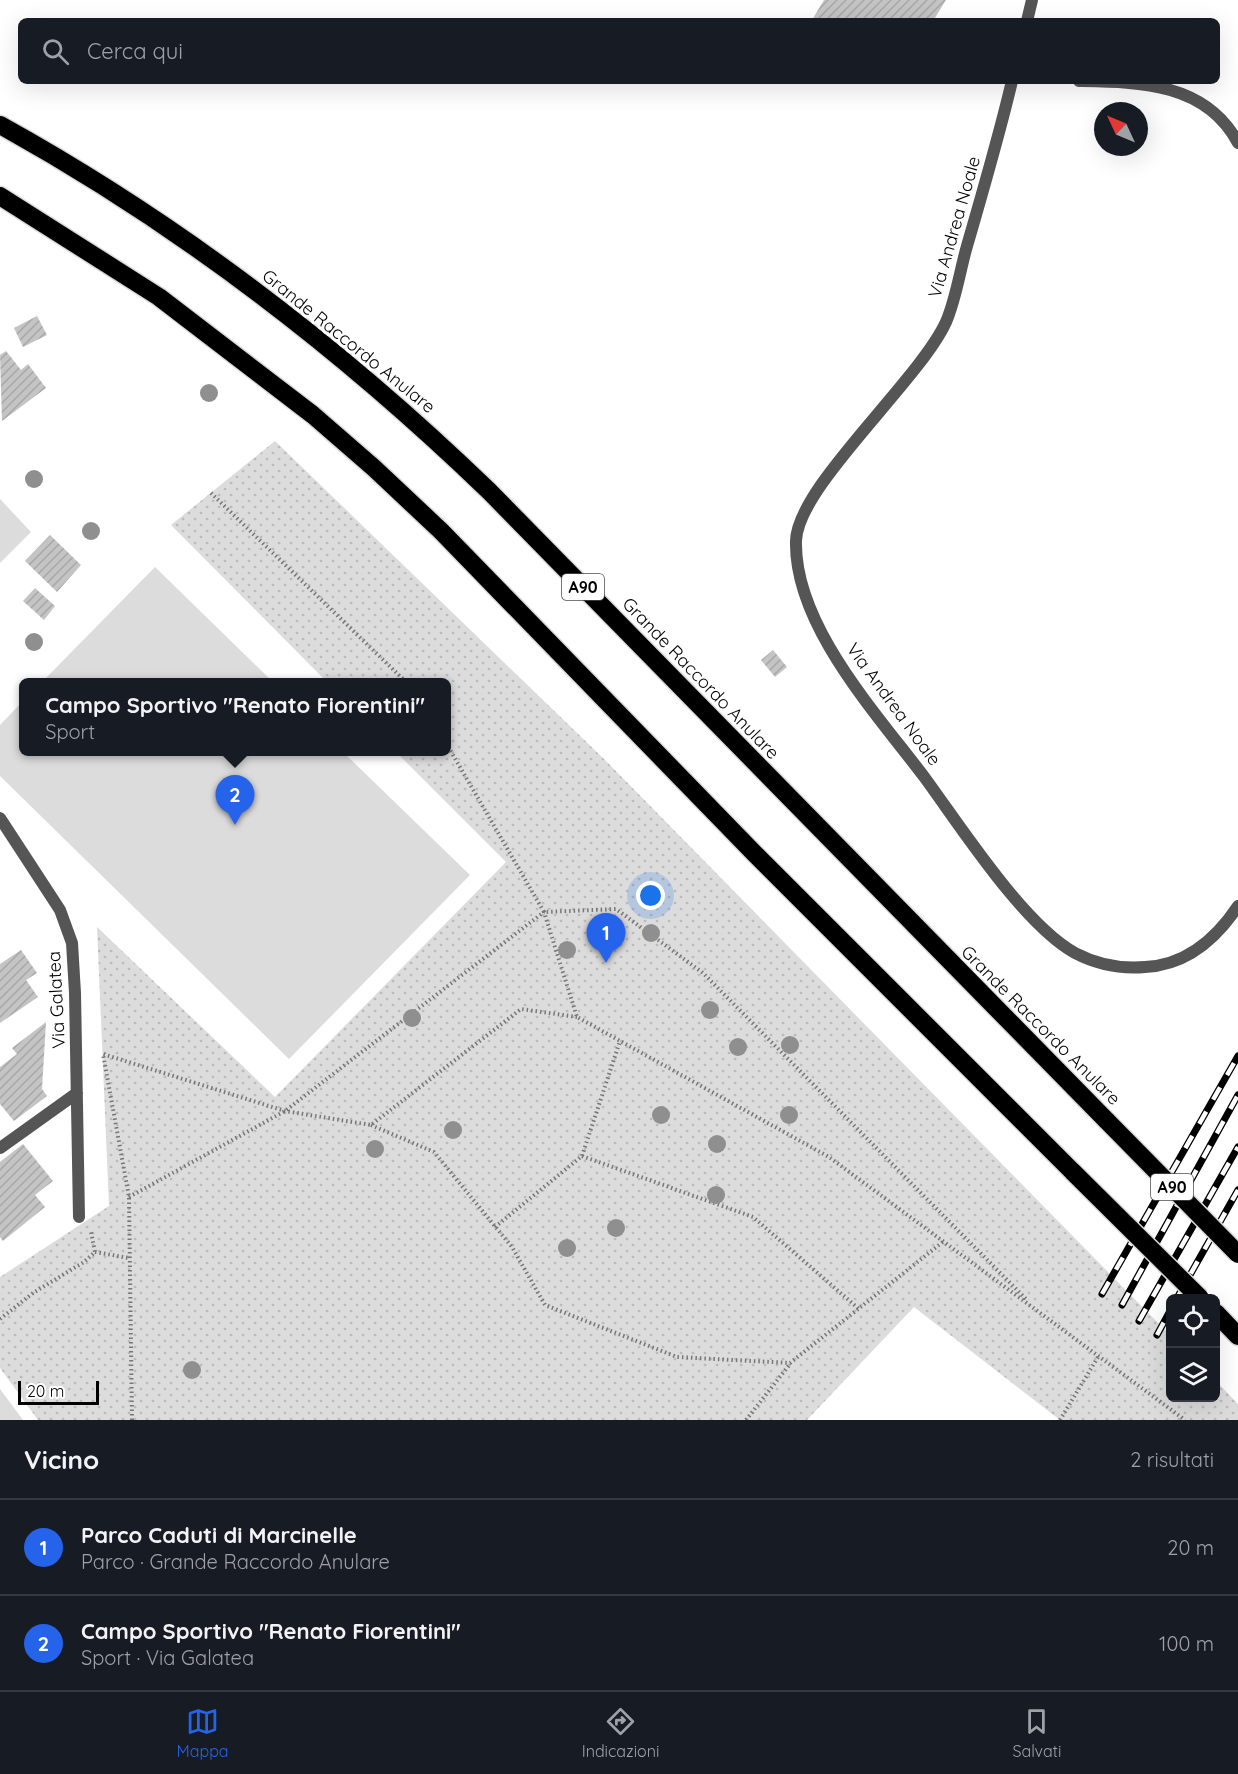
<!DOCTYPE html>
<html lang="it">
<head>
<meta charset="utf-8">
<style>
	body { margin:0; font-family:Quicksand,sans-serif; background:#242831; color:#f1f3f6 }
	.controls { position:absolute; right:18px; bottom:18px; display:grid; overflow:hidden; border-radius:9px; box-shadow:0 6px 24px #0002 }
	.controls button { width:54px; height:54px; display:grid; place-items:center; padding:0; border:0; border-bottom:2px solid #363941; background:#171b24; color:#f1f3f6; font:30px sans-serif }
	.compass { position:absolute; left:1094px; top:102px; width:54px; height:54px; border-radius:50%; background:#171b24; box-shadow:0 6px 24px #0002; rotate:314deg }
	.scale { position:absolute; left:18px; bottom:15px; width:81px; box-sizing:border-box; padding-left:6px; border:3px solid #000; border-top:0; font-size:16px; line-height:21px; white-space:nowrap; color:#000; -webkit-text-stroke:4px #fff; paint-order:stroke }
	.you { position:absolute; left:651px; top:896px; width:21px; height:21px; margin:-15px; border:4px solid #fff; border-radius:50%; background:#1a73e8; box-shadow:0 0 0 9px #1a73e833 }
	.badge { display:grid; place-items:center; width:39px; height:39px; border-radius:50%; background:#2563eb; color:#fff; font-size:20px; font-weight:700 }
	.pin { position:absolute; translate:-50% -50px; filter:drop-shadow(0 2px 3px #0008) }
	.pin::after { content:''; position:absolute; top:32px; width:21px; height:18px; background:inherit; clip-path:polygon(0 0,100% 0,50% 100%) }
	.popup { position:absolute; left:19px; top:678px; width:432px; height:78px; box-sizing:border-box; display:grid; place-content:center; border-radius:9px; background:#171b24; filter:drop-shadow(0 2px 4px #0005); font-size:20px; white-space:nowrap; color:#9ea1a6 }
	.popup b { font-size:22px; color:#f1f3f6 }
	.popup::after { content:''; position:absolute; left:50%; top:100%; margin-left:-12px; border:12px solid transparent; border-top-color:#171b24 }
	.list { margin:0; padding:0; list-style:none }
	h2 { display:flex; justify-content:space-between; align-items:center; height:78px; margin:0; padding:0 24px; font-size:26px }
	h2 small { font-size:20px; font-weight:400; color:#9ea1a6 }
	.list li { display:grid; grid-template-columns:39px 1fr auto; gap:18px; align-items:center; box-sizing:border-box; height:96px; padding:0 24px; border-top:2px solid #363941 }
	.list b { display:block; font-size:22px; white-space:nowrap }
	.list p { margin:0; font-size:20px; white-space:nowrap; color:#9ea1a6 }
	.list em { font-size:20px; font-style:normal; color:#9ea1a6 }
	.icon { flex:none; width:33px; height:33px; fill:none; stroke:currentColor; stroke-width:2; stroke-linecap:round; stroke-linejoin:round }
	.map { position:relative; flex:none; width:1238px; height:1420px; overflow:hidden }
	.search { position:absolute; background:#171b24; box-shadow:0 6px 24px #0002; left:18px; right:18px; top:18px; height:66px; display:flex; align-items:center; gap:15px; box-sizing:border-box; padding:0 21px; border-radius:9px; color:#9ea1a6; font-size:22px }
	.sheet { height:270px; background:#171b24 }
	nav { display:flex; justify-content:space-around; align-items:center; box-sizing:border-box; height:84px; border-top:2px solid #363941; background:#171b24; font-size:16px; color:#9ea1a6 }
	nav a { display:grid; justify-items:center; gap:3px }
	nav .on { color:#2563eb }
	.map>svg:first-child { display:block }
	.grass { fill:#dcdcdc }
	.park { fill:url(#park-dots) }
	.building { fill:url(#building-hatch) }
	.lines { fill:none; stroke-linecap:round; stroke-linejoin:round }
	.highway-casing { stroke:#dbdbdb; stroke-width:21 }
	.path { stroke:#777; stroke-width:4; stroke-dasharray:1.5 3; stroke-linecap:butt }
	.street { stroke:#555; stroke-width:12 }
	.highway { stroke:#000; stroke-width:18 }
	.rail-casing { stroke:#000; stroke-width:7 }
	.rail { stroke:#fff; stroke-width:4.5; stroke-dasharray:14; stroke-linecap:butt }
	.highway-bridge-casing { stroke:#dbdbdb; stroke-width:21; stroke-linecap:butt }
	.highway-bridge { stroke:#000; stroke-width:18 }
	.tree { fill:#8f8f8f }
	.labels { text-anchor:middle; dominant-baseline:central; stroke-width:6; stroke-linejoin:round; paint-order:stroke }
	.shield { fill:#fff; stroke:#4c4c4c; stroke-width:1.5 }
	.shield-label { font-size:16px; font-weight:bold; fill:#000 }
	.street-label { font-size:18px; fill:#000; stroke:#fff }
</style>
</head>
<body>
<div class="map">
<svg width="1238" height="1420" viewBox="0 0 1238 1420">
	<defs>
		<pattern id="park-dots" width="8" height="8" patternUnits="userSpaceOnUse" patternTransform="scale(1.5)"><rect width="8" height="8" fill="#dcdcdc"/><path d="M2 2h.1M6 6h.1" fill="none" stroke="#bbb" stroke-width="1.8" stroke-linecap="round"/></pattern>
		<pattern id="building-hatch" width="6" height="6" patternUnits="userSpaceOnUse" patternTransform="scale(1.5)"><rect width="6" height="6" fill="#c4c4c4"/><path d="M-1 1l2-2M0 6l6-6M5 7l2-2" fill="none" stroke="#a7a7a7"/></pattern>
	</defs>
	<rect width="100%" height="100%" fill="#fff"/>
	<path class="grass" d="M0 499 31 532 0 563Z
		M155 567 273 682H42Z
		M23 701V752H343L470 875 289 1059 0 776V725Z
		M0 1389 23 1420H0Z"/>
	<path class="park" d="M275 441 605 760 1170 1335V1398H1216V1381L1238 1404V1420H1060L914 1307 807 1420H38L0 1368V1277L109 1206 97 927 275 1097 506 862 396 752H446V682H327L171 525Z"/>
	<path class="building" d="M824 0H946L933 21H814L812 20Z
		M37 316 47 335 23 347 14 328Z
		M6 351 21 370 28 364 46 388 2 421 0 355Z
		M50 535 81 565 57 592 25 561Z
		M35 588 55 606 44 620 23 601Z
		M773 650 787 667 775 677 761 660Z
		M21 950 37 973 26 980 38 997 0 1023V964Z
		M46 1022 42 1089 47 1096 14 1121 0 1104V1067L17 1054 12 1048Z
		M23 1144 53 1181 35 1195 45 1207 3 1241 0 1237V1162Z"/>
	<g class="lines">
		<defs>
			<path id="highway" d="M0 125C179 224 342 349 489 491L1107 1121
				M0 196 159 297 313 415 374 468 441 531 755 854 1073 1172
				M1216 1313 1238 1336"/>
		</defs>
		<use href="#highway" class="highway-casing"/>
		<path class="path" d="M211 493 406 682
			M446 743 544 912 616 909 703 973 1028 1301
			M371 1125 434 1152 512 1247 545 1305 677 1357 790 1363 944 1241
			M582 1156 753 1217 859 1309
			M129 1197 285 1111 544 912 577 1017 829 1157 1185 1420
			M495 1227 582 1156 620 1041
			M95 1252 129 1258
			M0 1319 33 1293 84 1262 95 1252 91 1232
			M132 1420 129 1197 103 1054 285 1111 371 1125 521 1009 577 1017
			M746 1420 790 1364
			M1060 1420 1098 1357"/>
		<path class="street" d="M1027 21 1032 0
			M1012 81C999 136 983 191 967 246 960 270 956 299 946 322 919 381 797 487 796 541 794 625 877 714 925 778 961 827 1023 924 1075 953 1096 964 1121 969 1145 967 1186 965 1216 939 1238 906
			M1079 81C1138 82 1206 82 1238 143
			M0 818 60 910 72 943 75 993 79 1217
			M0 1148 77 1093"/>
		<use href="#highway" class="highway"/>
		<defs>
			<path id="rail" d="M1102 1294 1238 1056
				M1177 1298 1238 1190
				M1122 1305 1238 1095
				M1139 1321 1238 1147
				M1157 1335 1170 1311"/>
		</defs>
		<use href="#rail" class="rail-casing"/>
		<use href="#rail" class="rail"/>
		<defs>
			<path id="highway-bridge" d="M1107 1121 1238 1254
				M1073 1172 1200 1298"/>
		</defs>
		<use href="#highway-bridge" class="highway-bridge-casing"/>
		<use href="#highway-bridge" class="highway-bridge"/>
	</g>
	<g class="tree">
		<circle cx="209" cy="393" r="9"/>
		<circle cx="34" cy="479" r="9"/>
		<circle cx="91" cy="531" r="9"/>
		<circle cx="34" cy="642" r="9"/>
		<circle cx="651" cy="933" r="9"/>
		<circle cx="567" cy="950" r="9"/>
		<circle cx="710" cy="1010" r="9"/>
		<circle cx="412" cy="1018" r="9"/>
		<circle cx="790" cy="1045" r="9"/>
		<circle cx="738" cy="1047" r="9"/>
		<circle cx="661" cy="1115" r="9"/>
		<circle cx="789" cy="1115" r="9"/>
		<circle cx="453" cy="1130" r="9"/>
		<circle cx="717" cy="1144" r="9"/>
		<circle cx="375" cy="1149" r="9"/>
		<circle cx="716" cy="1195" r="9"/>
		<circle cx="616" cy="1228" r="9"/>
		<circle cx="567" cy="1248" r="9"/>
		<circle cx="192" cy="1370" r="9"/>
	</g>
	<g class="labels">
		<g class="shield">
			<rect x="562" y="574" width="42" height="26" rx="4.5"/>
			<rect x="1151" y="1174" width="42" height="26" rx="4.5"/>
		</g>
		<g class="shield-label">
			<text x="583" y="587">A90</text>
			<text x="1172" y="1187">A90</text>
		</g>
		<g class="street-label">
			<text transform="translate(954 227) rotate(-74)">Via Andrea Noale</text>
			<text transform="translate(349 341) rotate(39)">Grande Raccordo Anulare</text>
			<text transform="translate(701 678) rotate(46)">Grande Raccordo Anulare</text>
			<text transform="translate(894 704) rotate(54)">Via Andrea Noale</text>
			<text transform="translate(56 1000) rotate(-93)">Via Galatea</text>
			<text transform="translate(1041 1025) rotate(45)">Grande Raccordo Anulare</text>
		</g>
	</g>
</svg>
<div class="controls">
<button><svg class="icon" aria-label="locate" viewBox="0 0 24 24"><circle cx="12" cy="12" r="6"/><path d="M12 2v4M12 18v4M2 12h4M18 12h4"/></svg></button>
<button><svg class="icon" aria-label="layers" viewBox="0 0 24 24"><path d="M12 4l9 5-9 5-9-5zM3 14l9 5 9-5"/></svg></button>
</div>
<svg class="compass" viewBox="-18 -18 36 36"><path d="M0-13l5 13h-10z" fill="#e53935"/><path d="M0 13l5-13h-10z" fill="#9ea1a6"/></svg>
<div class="scale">20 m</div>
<div class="you"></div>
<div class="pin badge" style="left:606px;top:963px">1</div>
<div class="pin badge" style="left:235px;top:825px">2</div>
<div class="popup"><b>Campo Sportivo &quot;Renato Fiorentini&quot;</b>Sport</div>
<div class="search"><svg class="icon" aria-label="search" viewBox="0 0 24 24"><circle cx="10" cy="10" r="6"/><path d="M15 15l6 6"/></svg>Cerca qui</div>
</div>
<section class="sheet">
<h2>Vicino<small>2 risultati</small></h2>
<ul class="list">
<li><span class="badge">1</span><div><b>Parco Caduti di Marcinelle</b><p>Parco · Grande Raccordo Anulare</p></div><em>20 m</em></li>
<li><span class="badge">2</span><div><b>Campo Sportivo &quot;Renato Fiorentini&quot;</b><p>Sport · Via Galatea</p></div><em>100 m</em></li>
</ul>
</section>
<nav>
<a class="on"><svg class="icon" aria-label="map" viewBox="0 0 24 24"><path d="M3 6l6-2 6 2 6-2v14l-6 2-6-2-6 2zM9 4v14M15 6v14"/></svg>Mappa</a>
<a><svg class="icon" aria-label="directions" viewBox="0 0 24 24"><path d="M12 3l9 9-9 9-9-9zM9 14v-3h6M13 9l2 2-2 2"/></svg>Indicazioni</a>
<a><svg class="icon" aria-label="saved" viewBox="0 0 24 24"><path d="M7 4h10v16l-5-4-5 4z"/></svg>Salvati</a>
</nav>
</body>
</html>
